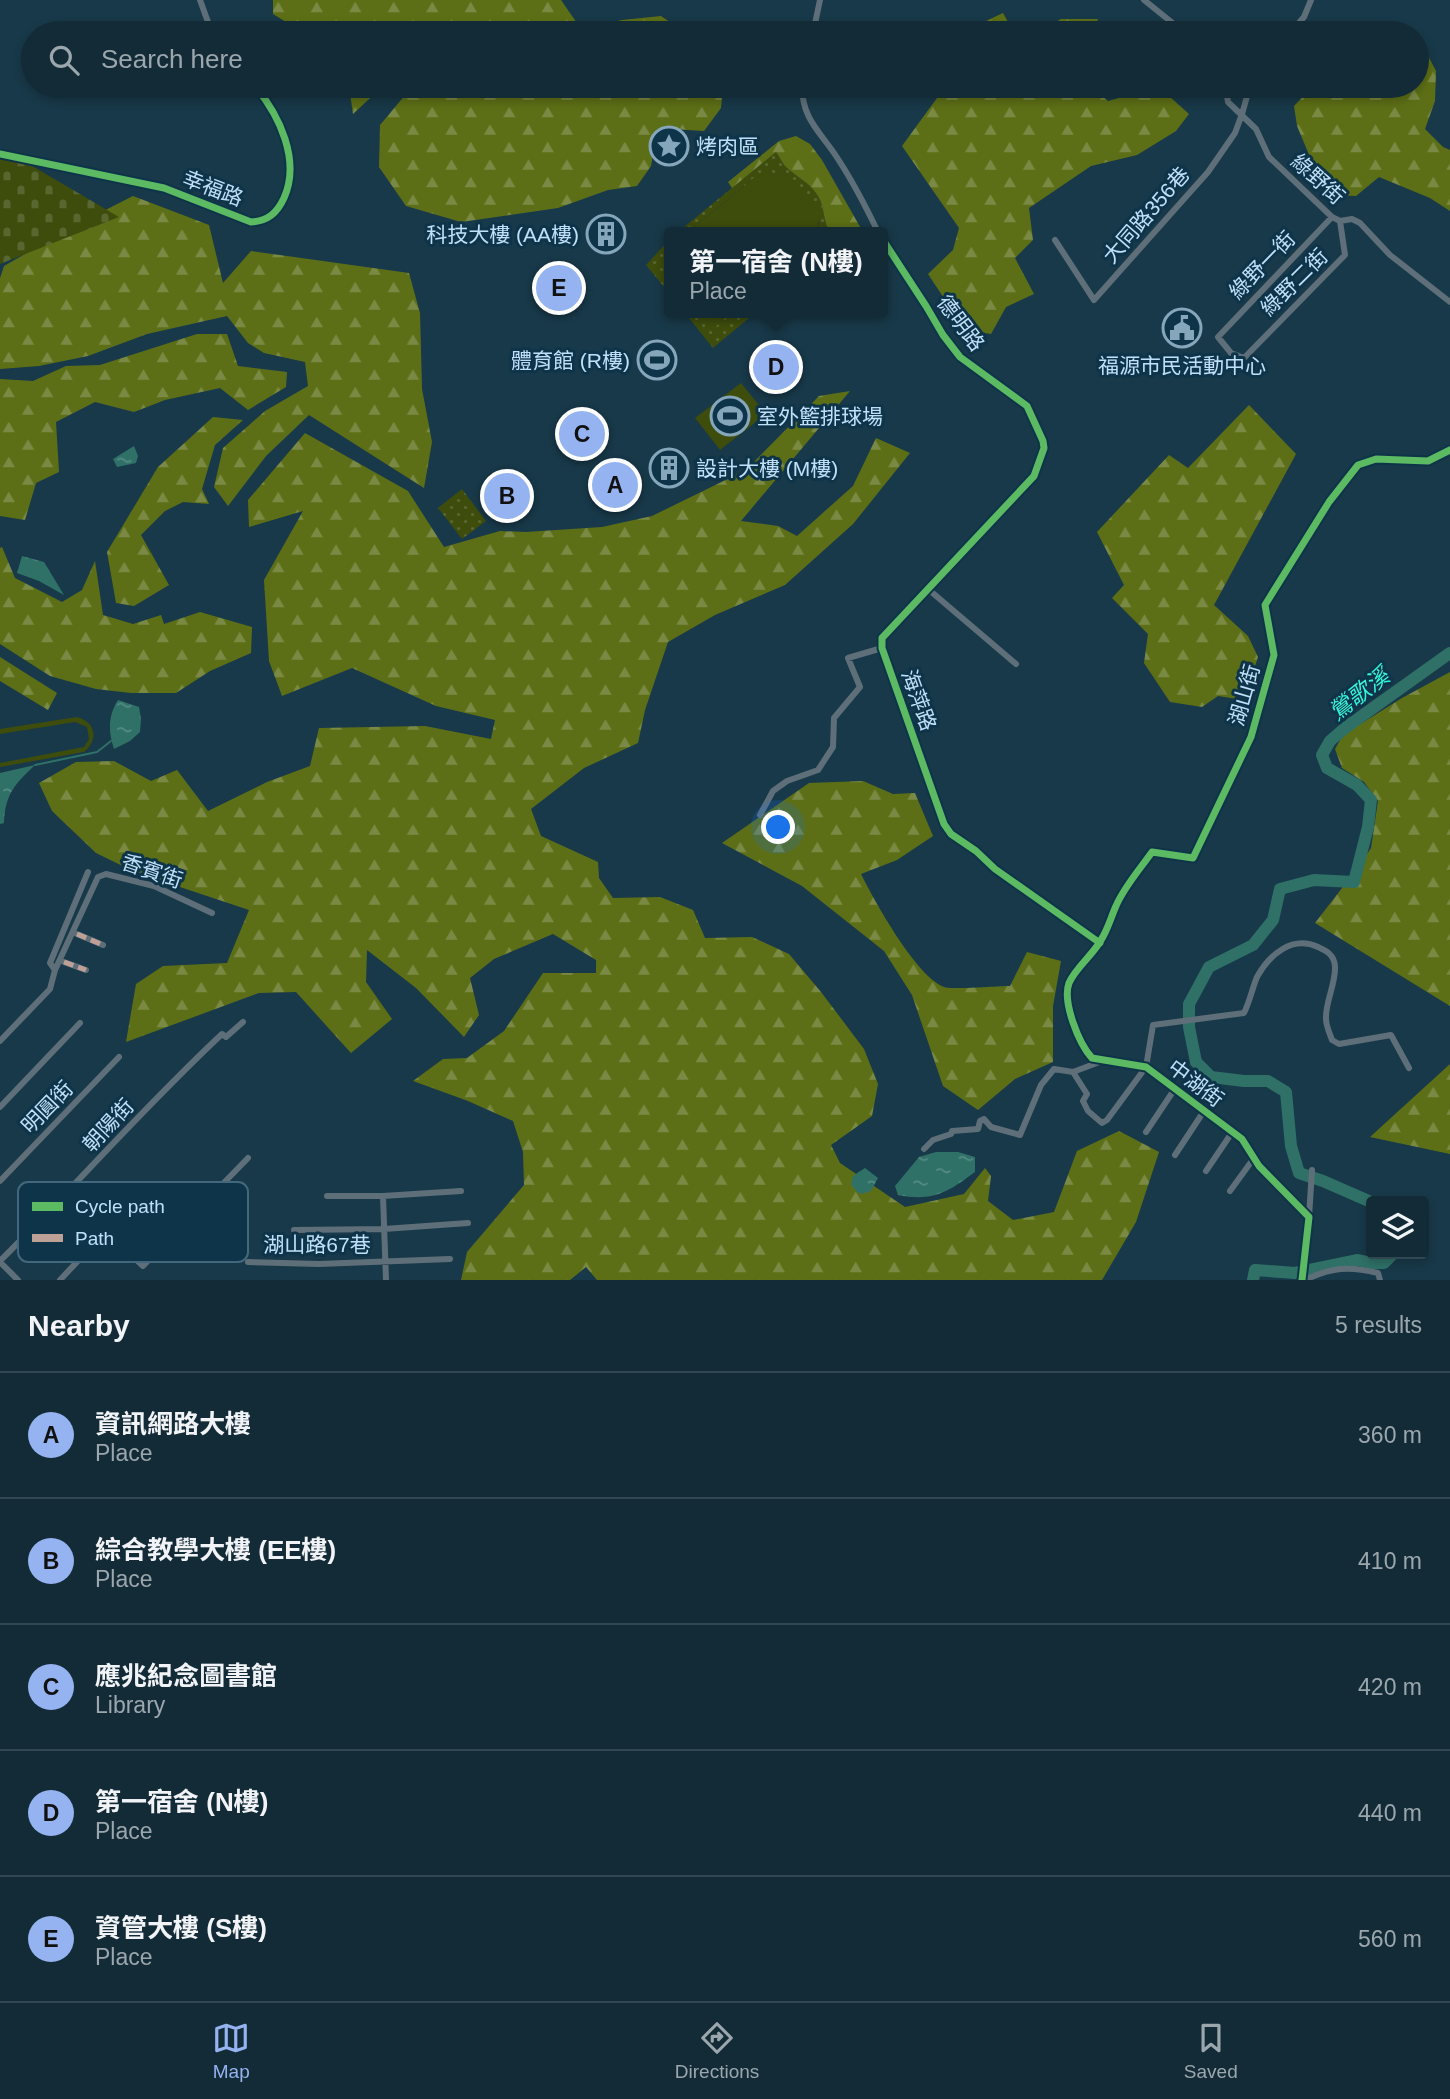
<!DOCTYPE html>
<html lang="en">
<head>
<meta charset="utf-8">
<style>
	body { margin:0; font-family:Arial,"Noto Sans TC",sans-serif; background:#1f3742; color:#f1f3f6 }
	.controls { position:absolute; right:21px; bottom:21px; display:grid; overflow:hidden; border-radius:7px; box-shadow:0 4px 10px #0003 }
	.controls button { width:63px; height:63px; display:grid; place-items:center; padding:0; border:0; border-bottom:2px solid #314752; background:#122b37; color:#f1f3f6; font:35px sans-serif }
	.you { position:absolute; left:779px; top:828px; width:24px; height:24px; margin:-18px; border:5px solid #fff; border-radius:50%; background:#1a73e8; box-shadow:0 0 0 10px #1a73e833 }
	.badge { display:grid; place-items:center; width:46px; height:46px; border-radius:50%; background:#95b2f1; color:#111; font-size:23px; font-weight:700 }
	.pin { position:absolute; translate:-50% -50%; border:4px solid #fff; box-shadow:0 2px 7px #0006 }
	.popup { position:absolute; left:664px; top:227px; width:224px; height:91px; box-sizing:border-box; display:grid; place-content:center; border-radius:7px; background:#122b37; filter:drop-shadow(0 2px 5px #0005); font-size:23px; white-space:nowrap; color:#9ca7ad }
	.popup b { font-size:26px; color:#f1f3f6 }
	.popup::after { content:''; position:absolute; left:50%; top:100%; margin-left:-14px; border:14px solid transparent; border-top-color:#122b37 }
	.list { margin:0; padding:0; list-style:none }
	h2 { display:flex; justify-content:space-between; align-items:center; height:91px; margin:0; padding:0 28px; font-size:30px }
	h2 small { font-size:23px; font-weight:400; color:#9ca7ad }
	.list li { display:grid; grid-template-columns:46px 1fr auto; gap:21px; align-items:center; box-sizing:border-box; height:126px; padding:0 28px; border-top:2px solid #314752 }
	.list b { display:block; font-size:26px; white-space:nowrap }
	.list p { margin:0; font-size:23px; white-space:nowrap; color:#9ca7ad }
	.list em { font-size:23px; font-style:normal; color:#9ca7ad }
	.icon { flex:none; width:38px; height:38px; fill:none; stroke:currentColor; stroke-width:2; stroke-linecap:round; stroke-linejoin:round }
	.map { position:relative; flex:none; width:1450px; height:1280px; overflow:hidden }
	.search { position:absolute; background:#122b37; box-shadow:0 4px 10px #0003; left:21px; right:21px; top:21px; height:77px; display:flex; align-items:center; gap:18px; box-sizing:border-box; padding:0 24px; border-radius:38px; color:#9ca7ad; font-size:26px }
	.sheet { height:721px; background:#122b37 }
	nav { display:flex; justify-content:space-around; align-items:center; box-sizing:border-box; height:98px; border-top:2px solid #314752; background:#122b37; font-size:19px; color:#9ca7ad }
	nav a { display:grid; justify-items:center; gap:4px }
	nav .on { color:#95b2f1 }
	.map>svg:first-child { display:block }
	.grass { fill:url(#grass-dots) }
	.forest { fill:url(#forest-firs) }
	.cemetery { fill:url(#cemetery-stones) }
	.pitch { fill:#3e4d0c }
	.water { fill:url(#water-ripples) }
	.lines { fill:none; stroke-linecap:round; stroke-linejoin:round }
	.stream { stroke:#2f7167; stroke-width:2 }
	.river { stroke:#2f7167; stroke-width:12 }
	.minor { stroke:#5f6f79; stroke-width:6 }
	.quiet { stroke:#bda197; stroke-width:5; stroke-dasharray:10 5; stroke-linecap:butt }
	.cycleway-casing { stroke:#0e344a; stroke-width:11 }
	.cycleway { stroke:#5cba63; stroke-width:7 }
	.labels { text-anchor:middle; dominant-baseline:central; stroke-width:6; stroke-linejoin:round; paint-order:stroke }
	.poi-label { font-size:21px; fill:#bfe0f8; stroke:#0e344a; text-anchor:start }
	.street-label { font-size:21px; fill:#bfe0f8; stroke:#0e344a }
	.water-label { font-size:23px; font-style:italic; fill:#33f6d8; stroke:#0e344a }
	.key { fill:#0e344a; stroke:#43687e; stroke-width:2 }
	.key-label { font-size:19px; fill:#bfe0f8 }
</style>
</head>
<body>
<div class="map">
<svg width="1450" height="1280" viewBox="0 0 1450 1280">
	<defs>
		<pattern id="grass-dots" width="8" height="8" patternUnits="userSpaceOnUse" patternTransform="scale(1.75)"><rect width="8" height="8" fill="#3e4d0c"/><path d="M2 2h.1M6 6h.1" fill="none" stroke="#586630" stroke-width="1.8" stroke-linecap="round"/></pattern>
		<pattern id="forest-firs" width="22" height="20" patternUnits="userSpaceOnUse" patternTransform="scale(1.75)"><rect width="22" height="20" fill="#5d6f16"/><path d="M5 1l3.5 6h-7zM16 11l3.5 6h-7z" fill="#7a8a44"/></pattern>
		<pattern id="cemetery-stones" width="16" height="16" patternUnits="userSpaceOnUse" patternTransform="scale(1.75)"><rect width="16" height="16" fill="#3e4d0c"/><path d="M2 7V4a2 2 0 0 1 4 0v3zM10 15v-3a2 2 0 0 1 4 0v3z" fill="#586630"/></pattern>
		<pattern id="water-ripples" width="26" height="14" patternUnits="userSpaceOnUse" patternTransform="scale(1.75)"><rect width="26" height="14" fill="#2f7167"/><path d="M2 4q2-2 4 0t4 0M15 11q2-2 4 0t4 0" fill="none" stroke="#558c85"/></pattern>
	</defs>
	<rect width="100%" height="100%" fill="#183949"/>
	<path class="grass" d="M776 152C779 156 782 162 785 166 796 177 810 182 818 196 825 207 823 223 830 232H824L822 230 818 232 819 222 754 178 688 232H678Z
		M669 240V293L646 265Z
		M685 313H696L712 317 715 326 731 313H755L713 348Z
		M462 489 486 521 462 539 438 508Z"/>
	<path class="forest" d="M273 0H561L581 29 622 20 661 16 686 33H304L273 14Z
		M1003 13 1014 33H967V30Z
		M1061 19H1098L1092 33H1036Z
		M1425 50 1436 71 1435 101 1425 129 1443 147 1450 150V211L1430 198 1379 177 1356 196 1336 195 1320 181 1297 126 1294 106 1313 86H1373L1383 88 1417 86V63Z
		M349 86H383L353 114Z
		M396 86H723L721 108 704 131 672 129 655 144 651 166 637 186 608 190 558 208 461 222 406 206 379 167 380 125 406 94Z
		M949 86H1090L1108 101 1130 95 1169 96 1189 114 1176 131 1137 155 1091 166 1029 208 1033 240 1015 258 1034 294 1006 307 991 334 965 330 928 274 953 250 959 228 902 146 937 98Z
		M796 136 810 144 822 160 863 232H830C823 223 825 207 818 196 810 182 796 177 785 166 782 162 779 156 776 152L732 188 728 182 779 141Z
		M133 196 209 225 223 283 251 251 409 273 420 313 422 389 432 442 424 488 309 415 266 456 228 506 214 487 223 448 265 411 308 386 305 362 264 353 248 343 227 316 147 334 88 356 39 366 0 369V278L4 266 74 226Z
		M197 334H227L238 366 287 372 286 387 248 410 220 388 165 400 134 412 95 402 56 422 59 472 36 483 25 520 0 516V379L33 381 66 366 100 365Z
		M850 391 741 521 778 526 797 536 853 486 876 438 910 453 853 524 785 585 715 615 668 642 645 710 638 743 584 768 531 809 541 836 598 862 599 878 613 898 660 897 693 910 705 938 752 937 789 954 821 992 864 1049 878 1084 872 1116 831 1145 840 1163 905 1207 964 1194 985 1168 991 1176 988 1201 1013 1220 1054 1212 1077 1151 1119 1131 1159 1152 1136 1222 1102 1280H597L586 1267 570 1280H461L467 1252 524 1185 523 1152 513 1121 468 1101 413 1081 443 1059 467 1058 504 1031 543 973H596V960L553 934 494 959 470 978 479 1015 464 1037 416 988 367 950 366 982 392 1019 351 1053 296 992 259 993 126 1042 136 984 163 966 227 963 249 910 135 872 96 853 52 811 39 783 76 762 114 761 151 781 177 770 208 811 267 782 310 766 319 728 425 726 491 739 495 720 436 706 352 668 282 696 269 661 264 580 303 511 249 527 248 500 305 433 408 491 444 547 500 531 526 532 602 527 652 516 746 470 819 396Z
		M1249 405 1296 454 1214 605 1248 636 1258 657 1244 700 1218 696 1202 707 1170 702 1144 663 1148 634 1112 598 1124 585 1097 532 1169 455 1188 468Z
		M213 417 243 420 215 445 202 489 209 504 183 502 165 511 141 535 169 585 134 606 116 603 107 552 158 467Z
		M2 547 15 578 62 602 82 590 95 561 103 615 133 624 161 615 164 624 200 612 252 627 251 653 210 671 176 693H131L96 689 50 676 0 644V548Z
		M0 657 57 693 48 710 0 681Z
		M1450 672V1006L1315 923 1359 866 1371 848 1378 801 1364 782 1342 768 1335 749 1343 735 1402 698Z
		M863 781 893 794 915 793 933 836 897 860 861 874C875 902 916 976 944 987 951 990 998 986 1010 986L1027 952 1061 961 1053 1006V1062L1015 1079 978 1110 943 1086 912 995 884 951 802 886 722 843 809 783Z
		M1450 1064V1154L1370 1137Z"/>
	<path class="cemetery" d="M0 157 22 160 119 217 0 264Z"/>
	<path class="pitch" d="M767 173C798 175 822 201 818 232H688L754 178Z
		M696 313H731L715 327 708 320 711 317Z
		M741 383 766 414 720 450 695 418Z
		M77 717C96 722 99 740 84 752L0 767V763L84 747 89 739 87 727 75 722 0 734V729Z"/>
	<path class="water" d="M134 446 138 456 136 463 117 467 113 459Z
		M22 556 44 562 64 595 39 581 17 573Z
		M118 700 139 707 141 719 140 732 130 741 114 749C108 731 108 716 118 700Z
		M35 765C15 784 5 794 4 823L0 824V773Z
		M936 1152H958L975 1157V1172C948 1192 933 1202 898 1195L895 1186 919 1157Z
		M865 1168 878 1178 871 1191 862 1194 857 1192 851 1184 853 1176Z"/>
	<g class="lines">
		<path class="stream" d="M35 765 97 752 111 741"/>
		<path class="river" d="M1371 1202 1323 1181 1299 1173 1291 1146 1286 1092 1268 1081H1244L1211 1077 1196 1062 1189 1027V1004L1209 967 1253 945 1273 920 1280 889 1314 880 1354 882 1368 827 1371 800 1357 785 1327 768 1322 755 1330 741 1345 728 1450 653
			M1253 1280 1255 1270 1295 1273 1358 1260 1372 1263H1384L1393 1254"/>
		<path class="minor" d="M200 0 212 33
			M1144 0 1185 33
			M813 33 820 0
			M1290 33 1304 17 1311 0
			M802 86C802 120 821 132 838 159 853 182 866 207 878 232
			M1225 86 1228 102 1256 129 1269 157 1332 217 1340 221 1352 219 1360 223 1390 255 1450 302
			M0 154 164 188 251 222C268 221 277 213 284 198 301 160 279 115 255 86
			M1332 217 1218 337 1231 353 1244 358 1345 255 1340 221
			M883 240 926 306 943 335 960 357 1027 406 1043 441 1044 448 1034 476 882 638V648L944 824 951 834 976 851 995 869 1100 943
			M1055 240 1094 300 1208 172 1235 133 1242 114 1250 86
			M928 589 1016 664
			M760 815 773 791 787 781 818 770 833 747 834 718 860 687 848 658 882 648
			M77 934 103 945
			M64 962 86 970
			M55 970 98 877 106 874 154 886 212 913
			M0 1041 50 989 55 970 50 963 88 872
			M1073 1072 1087 1094 1083 1101 1088 1111 1102 1123 1107 1120 1146 1067 1153 1025 1244 1013C1250 1001 1252 989 1257 977 1269 955 1292 935 1318 947 1327 951 1334 955 1335 966 1336 984 1325 1002 1326 1019 1326 1026 1330 1034 1332 1040L1339 1044 1391 1035 1409 1068
			M0 1107 80 1023
			M1146 1132 1174 1090
			M924 1149 933 1140 951 1134 952 1131 978 1129 980 1121 984 1119 991 1127 1020 1135 1041 1085 1054 1069 1073 1072 1102 1061
			M1175 1155 1204 1111
			M1206 1171 1233 1131
			M0 1181 119 1057
			M1230 1191 1254 1158
			M327 1196H383L461 1191
			M383 1196 386 1280
			M1309 1217 1312 1170
			M294 1230 384 1229 468 1223
			M0 1261C75 1186 145 1106 222 1034L226 1037 243 1022
			M0 1262 18 1280
			M248 1262 319 1264 450 1259
			M60 1280 106 1231 143 1266 248 1158
			M1302 1280 1309 1217 1259 1166 1242 1139 1146 1067 1092 1058C1079 1044 1062 1002 1069 983 1076 967 1093 955 1101 940 1108 929 1111 917 1116 906 1124 887 1140 869 1152 852L1193 858 1251 737 1274 655 1265 605 1329 502 1358 465 1376 459 1428 461 1450 450
			M1305 1280C1332 1267 1349 1266 1378 1273L1380 1280"/>
		<path class="quiet" d="M77 934 103 945
			M64 962 86 970"/>
		<defs>
			<path id="cycleway" d="M0 154 164 188 251 222C268 221 277 213 284 198 301 160 279 115 255 86
				M883 240 926 306 943 335 960 357 1027 406 1043 441 1044 448 1034 476 882 638V648L944 824 951 834 976 851 995 869 1100 943
				M1302 1280 1309 1217 1259 1166 1242 1139 1146 1067 1092 1058C1079 1044 1062 1002 1069 983 1076 967 1093 955 1101 940 1108 929 1111 917 1116 906 1124 887 1140 869 1152 852L1193 858 1251 737 1274 655 1265 605 1329 502 1358 465 1376 459 1428 461 1450 450"/>
		</defs>
		<use href="#cycleway" class="cycleway-casing"/>
		<use href="#cycleway" class="cycleway"/>
	</g>
	<defs>
		<symbol id="sight-ring" viewBox="-11 -11 22 22"><circle r="9.5" fill="#0e344a" stroke="#85a6bb" stroke-width="1.5"/><path d="M0-6L1.8-2.2L6-1.7L2.9 1.2L3.7 5.4L0 3.3L-3.7 5.4L-2.9 1.2L-6-1.7L-1.8-2.2Z" fill="#85a6bb"/></symbol>
		<symbol id="building-ring" viewBox="-11 -11 22 22"><circle r="9.5" fill="#0e344a" stroke="#85a6bb" stroke-width="1.5"/><path d="M-4-6H4V6H1V3H-1V6H-4ZM-2.5-4.3h1.7v1.8h-1.7ZM.8-4.3h1.7v1.8H.8ZM-2.5-1h1.7V.8h-1.7ZM.8-1h1.7V.8H.8Z" fill="#85a6bb"/></symbol>
		<symbol id="civic-ring" viewBox="-11 -11 22 22"><circle r="9.5" fill="#0e344a" stroke="#85a6bb" stroke-width="1.5"/><path d="M-.6-6.5H3V-4.5H.6V-3L4-1V1h2V6H-6V1h2V-1L-.6-3ZM-1.2 2.5V6h2.4V2.5Z" fill="#85a6bb"/></symbol>
		<symbol id="stadium-ring" viewBox="-11 -11 22 22"><circle r="9.5" fill="#0e344a" stroke="#85a6bb" stroke-width="1.5"/><path d="M0-5a6.5 5 0 1 0 0 10a6.5 5 0 1 0 0-10ZM-3.5-1.8h7v3.6h-7Z" fill="#85a6bb"/></symbol>
	</defs>
	<g fill-rule="evenodd">
		<use href="#sight-ring" x="647" y="124" width="44" height="44"/>
		<use href="#building-ring" x="584" y="212" width="44" height="44"/>
		<use href="#civic-ring" x="1160" y="306" width="44" height="44"/>
		<use href="#stadium-ring" x="635" y="338" width="44" height="44"/>
		<use href="#stadium-ring" x="708" y="394" width="44" height="44"/>
		<use href="#building-ring" x="647" y="446" width="44" height="44"/>
	</g>
	<g class="labels">
		<g class="poi-label">
			<text x="696" y="146">烤肉區</text>
			<text x="579" y="234" text-anchor="end">科技大樓 (AA樓)</text>
			<text x="630" y="360" text-anchor="end">體育館 (R樓)</text>
			<text x="1182" y="365" text-anchor="middle">福源市民活動中心</text>
			<text x="757" y="416">室外籃排球場</text>
			<text x="696" y="468">設計大樓 (M樓)</text>
		</g>
		<g class="street-label">
			<text transform="translate(1318 179) rotate(42)">綠野街</text>
			<text transform="translate(213 188) rotate(21)">幸福路</text>
			<text transform="translate(1146 215) rotate(-49)">大同路356巷</text>
			<text transform="translate(1262 265) rotate(-46)">綠野一街</text>
			<text transform="translate(1294 282) rotate(-45)">綠野二街</text>
			<text transform="translate(961 323) rotate(53)">德明路</text>
			<text transform="translate(1244 695) rotate(-74)">湖山街</text>
			<text transform="translate(919 700) rotate(70)">海萍路</text>
			<text transform="translate(152 871) rotate(19)">香賓街</text>
			<text transform="translate(1196 1083) rotate(37)">中湖街</text>
			<text transform="translate(47 1107) rotate(-46)">明圓街</text>
			<text transform="translate(108 1125) rotate(-47)">朝陽街</text>
			<text x="317" y="1244">湖山路67巷</text>
		</g>
		<g class="water-label">
			<text transform="translate(1359 694) rotate(-38)">鶯歌溪</text>
		</g>
	</g>
	<rect x="18" y="1182" width="230" height="80" rx="10" class="key"/>
	<rect x="32" y="1202" width="31" height="9" fill="#5cba63"/>
	<rect x="32" y="1234" width="31" height="8" fill="#bda197"/>
	<g class="key-label">
		<text x="75" y="1213">Cycle path</text>
		<text x="75" y="1245">Path</text>
	</g>
</svg>
<div class="controls">
<button><svg class="icon" aria-label="layers" viewBox="0 0 24 24"><path d="M12 4l9 5-9 5-9-5zM3 14l9 5 9-5"/></svg></button>
</div>
<div class="you"></div>
<div class="pin badge" style="left:615px;top:485px">A</div>
<div class="pin badge" style="left:507px;top:496px">B</div>
<div class="pin badge" style="left:582px;top:434px">C</div>
<div class="pin badge" style="left:776px;top:367px">D</div>
<div class="popup"><b>第一宿舍 (N樓)</b>Place</div>
<div class="pin badge" style="left:559px;top:288px">E</div>
<div class="search"><svg class="icon" aria-label="search" viewBox="0 0 24 24"><circle cx="10" cy="10" r="6"/><path d="M15 15l6 6"/></svg>Search here</div>
</div>
<section class="sheet">
<h2>Nearby<small>5 results</small></h2>
<ul class="list">
<li><span class="badge">A</span><div><b>資訊網路大樓</b><p>Place</p></div><em>360 m</em></li>
<li><span class="badge">B</span><div><b>綜合教學大樓 (EE樓)</b><p>Place</p></div><em>410 m</em></li>
<li><span class="badge">C</span><div><b>應兆紀念圖書館</b><p>Library</p></div><em>420 m</em></li>
<li><span class="badge">D</span><div><b>第一宿舍 (N樓)</b><p>Place</p></div><em>440 m</em></li>
<li><span class="badge">E</span><div><b>資管大樓 (S樓)</b><p>Place</p></div><em>560 m</em></li>
</ul>
</section>
<nav>
<a class="on"><svg class="icon" aria-label="map" viewBox="0 0 24 24"><path d="M3 6l6-2 6 2 6-2v14l-6 2-6-2-6 2zM9 4v14M15 6v14"/></svg>Map</a>
<a><svg class="icon" aria-label="directions" viewBox="0 0 24 24"><path d="M12 3l9 9-9 9-9-9zM9 14v-3h6M13 9l2 2-2 2"/></svg>Directions</a>
<a><svg class="icon" aria-label="saved" viewBox="0 0 24 24"><path d="M7 4h10v16l-5-4-5 4z"/></svg>Saved</a>
</nav>
</body>
</html>
